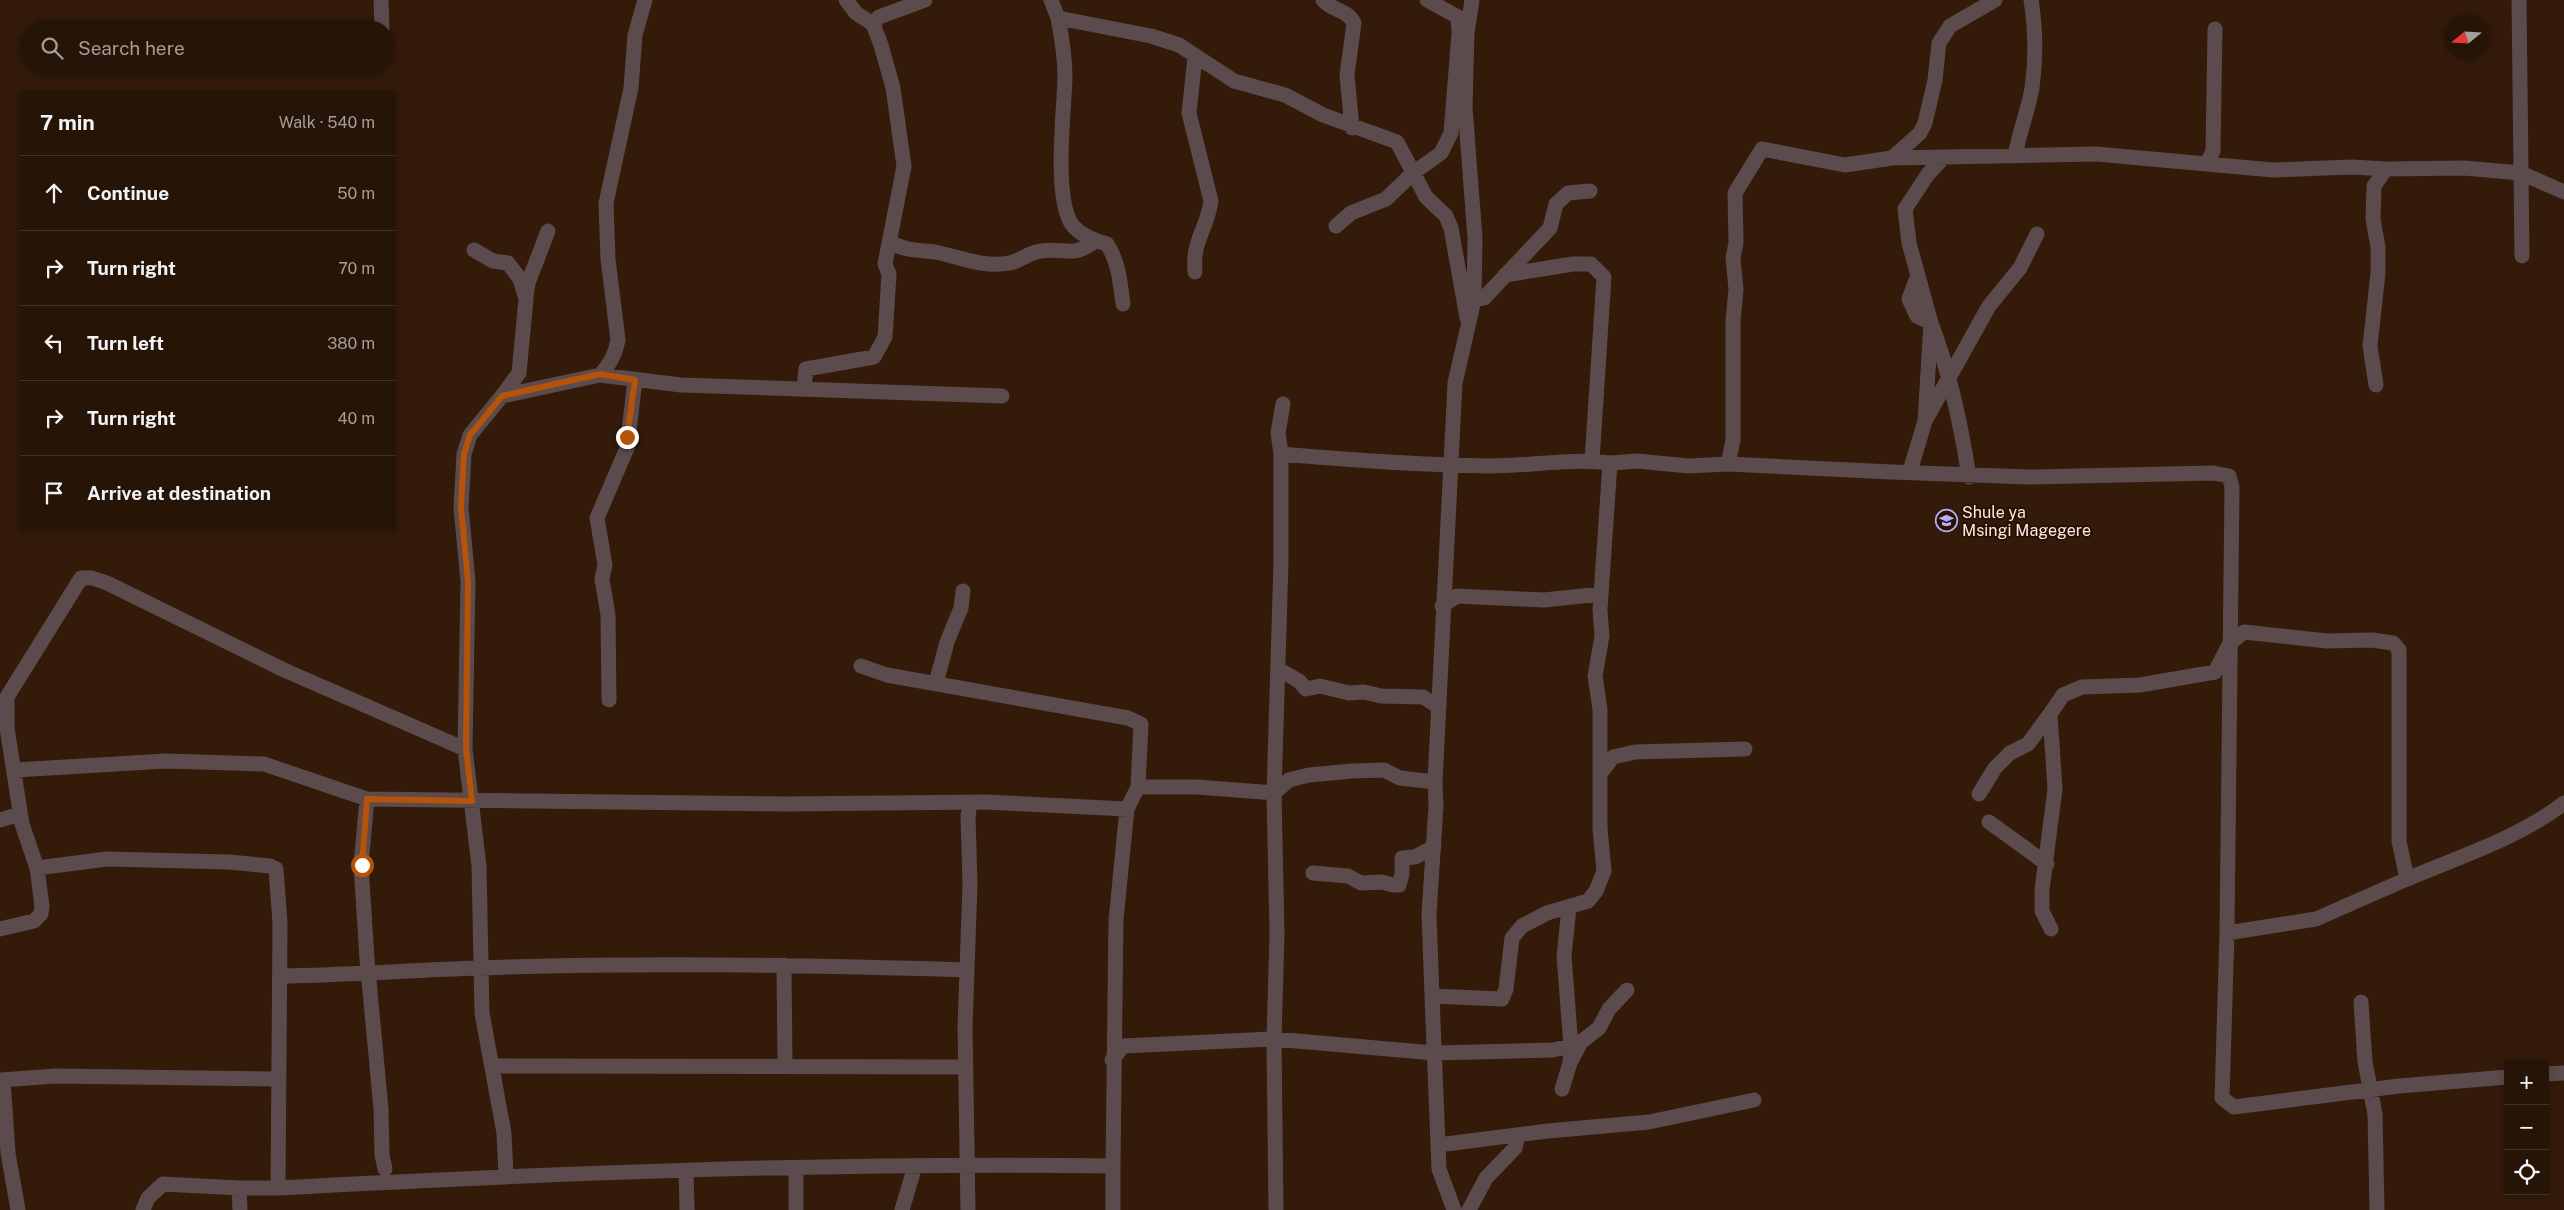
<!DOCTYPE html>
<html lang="en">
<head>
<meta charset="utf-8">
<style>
	body { margin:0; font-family:"Public Sans",sans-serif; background:#322115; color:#f1f3f6 }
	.controls { position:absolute; right:15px; bottom:15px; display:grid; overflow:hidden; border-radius:0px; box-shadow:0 2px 8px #0003 }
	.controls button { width:45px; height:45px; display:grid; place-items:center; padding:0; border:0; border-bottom:1px solid #423328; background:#261407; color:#f1f3f6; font:25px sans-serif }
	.compass { position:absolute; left:2444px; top:15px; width:45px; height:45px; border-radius:50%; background:#261407; box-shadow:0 2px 8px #0003; rotate:252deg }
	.stop { position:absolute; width:15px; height:15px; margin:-11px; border:4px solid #b45309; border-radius:50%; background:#fff }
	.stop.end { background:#b45309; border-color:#fff; box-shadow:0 1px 5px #0008 }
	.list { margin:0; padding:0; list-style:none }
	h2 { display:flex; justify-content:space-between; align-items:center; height:65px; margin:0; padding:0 20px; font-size:21px }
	h2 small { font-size:16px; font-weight:400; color:#a49e9b }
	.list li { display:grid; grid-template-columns:32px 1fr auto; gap:15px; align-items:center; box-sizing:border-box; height:75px; padding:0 20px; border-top:1px solid #423328 }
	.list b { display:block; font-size:19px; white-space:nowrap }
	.list em { font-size:16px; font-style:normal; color:#a49e9b }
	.icon { flex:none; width:28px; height:28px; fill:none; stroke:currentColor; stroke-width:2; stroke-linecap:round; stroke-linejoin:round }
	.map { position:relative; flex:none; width:2564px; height:1210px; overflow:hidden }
	.search { position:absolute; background:#261407; box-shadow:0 2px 8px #0003; left:20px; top:20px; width:375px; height:55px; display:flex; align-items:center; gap:12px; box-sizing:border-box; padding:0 18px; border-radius:28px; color:#a49e9b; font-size:19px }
	.panel { position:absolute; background:#261407; box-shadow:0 2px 8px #0003; left:20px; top:90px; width:375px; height:440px; border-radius:0px }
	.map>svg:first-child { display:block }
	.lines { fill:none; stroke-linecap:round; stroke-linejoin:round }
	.minor { stroke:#5b4b4d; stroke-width:15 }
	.route { stroke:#b45309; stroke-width:6 }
	.labels { text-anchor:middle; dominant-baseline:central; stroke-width:4; stroke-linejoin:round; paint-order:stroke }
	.poi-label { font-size:16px; fill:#fcebe0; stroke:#281102; text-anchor:start }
</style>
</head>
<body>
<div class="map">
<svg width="2564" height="1210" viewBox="0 0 2564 1210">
	<rect width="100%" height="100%" fill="#331a09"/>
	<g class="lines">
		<path class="minor" d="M381 0 382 29
			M1051 0 1058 18 1151 36 1179 45 1234 81 1285 95 1323 115 1397 142 1426 197 1446 216 1451 228 1467 318
			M1323 0C1332 11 1347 9 1354 23L1347 75 1352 128
			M1427 0 1458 17 1462 25
			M2519 0 2522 256
			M1058 18C1062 38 1065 58 1065 79 1064 112 1053 200 1073 226 1081 235 1096 241 1107 244 1119 263 1120 282 1123 304
			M873 24 879 17 925 0
			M2015 156C2019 133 2028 111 2032 88 2036 59 2036 30 2031 0
			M1892 158 2096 154 2273 170 2352 167 2386 169 2464 168 2521 173 2564 192
			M2207 164 2213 151 2215 29
			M1336 226 1351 213 1386 199 1413 173 1441 153 1451 133 1459 33 1458 17
			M891 242C904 251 919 250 935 252 959 257 984 268 1009 263 1021 261 1029 252 1041 251 1066 247 1072 259 1095 241
			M474 250 493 261 508 263 520 279 526 299 519 373 502 396
			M1195 272C1192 240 1207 230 1211 201L1189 113 1195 57
			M1505 275 1573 264H1591L1604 277 1592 461
			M1918 275 1909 299 1917 316 1931 323C1950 373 1961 424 1969 477
			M526 297 528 283 548 231
			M1474 300 1484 298 1550 228 1556 204 1568 193 1590 191
			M600 375 681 385 1002 396
			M2376 385 2370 346 2378 273V247L2373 219 2374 186 2386 169
			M804 388 806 369 874 357 885 337 889 274 885 264 904 166 893 88 881 45 873 24 856 13 846 0
			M1926 419 1989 306 2020 268 2037 234
			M1281 454C1350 460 1420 465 1489 466 1529 466 1570 458 1610 463
			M1728 464 1892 472 2028 477 2213 473 2229 476 2232 487 2227 933 2222 1098 2234 1107 2399 1086 2508 1077
			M1910 471 1925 421 1931 323 1909 243 1905 209 1928 174 1944 157
			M1442 606 1457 596 1544 600 1601 594
			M861 666 887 675 1128 718 1141 724 1138 787 1127 809 1116 920 1113 1166
			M1278 669 1299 681 1306 689 1320 686 1349 693 1364 692 1381 696 1423 697 1439 707
			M936 683 947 642 961 608 963 591
			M609 700 608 615 602 579 605 565 597 518 627 448 635 380
			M15 770 166 761 264 764 367 799 785 804 985 802 1127 809
			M1600 774 1613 757 1635 752 1745 749
			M1138 787H1197L1274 793 1289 780 1309 775 1352 771 1384 770 1400 778 1435 782
			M1979 794 1995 768 2010 753 2028 744 2050 714
			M367 799 361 865 367 959 381 1109 382 1155 385 1169
			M0 820 20 814
			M1989 822 2047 864
			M37 868 107 859 229 862 270 866 276 869 280 923 278 1188
			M1313 873 1348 876 1361 883 1382 882 1393 885H1399L1402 874V858L1415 857 1434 847
			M0 929 34 921 41 914 42 906 37 868 22 824 7 728V697L81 578H92L107 583 284 670 465 749
			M2051 929 2042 911V890L2055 789 2050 714 2063 695 2082 687 2140 685 2215 672 2230 643 2244 632 2327 641 2372 640 2393 643 2399 650V841L2407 879C2459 857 2519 838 2564 803
			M2227 933 2316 919 2407 879
			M784 965 785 1065
			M280 976C347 975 413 970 480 968 642 962 804 965 966 970
			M1432 996 1429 914 1436 806 1435 782 1455 383 1474 300 1475 238 1465 107 1467 33 1472 0
			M2361 1002 2365 1062 2375 1114 2377 1210
			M1572 1059 1581 1042 1599 1028 1609 1009 1627 990
			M1112 1060 1123 1046 1274 1039 1434 1053 1553 1050 1571 1046
			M492 1066 965 1067
			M2545 1074 2564 1073
			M0 1080 56 1076 279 1079
			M3 1080 8 1153 18 1210
			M1562 1089 1570 1063 1571 1046 1564 956 1569 907
			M1438 1145 1548 1131 1649 1122 1754 1100
			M686 1171 687 1210
			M506 1176 504 1133 482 1013 479 866 465 749 468 581 461 508 464 454 470 435 502 396 600 375C610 364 615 355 618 340L608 259 606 203 631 88 635 35 645 0
			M143 1210 148 1198 163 1184 239 1188
			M240 1210 239 1188H278C556 1173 834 1162 1113 1166V1210
			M796 1210V1168
			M902 1210 915 1166
			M968 1210 965 1027 970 884 968 816 970 803
			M1276 1210 1274 1039 1277 934 1274 793 1281 562V454L1278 433 1283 404
			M1454 1210 1439 1169 1432 996 1502 999 1506 989 1512 938 1522 926 1547 913 1588 901 1596 891 1604 871 1600 828V709L1595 676 1602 636 1600 610 1610 463 1638 461 1688 466 1728 464 1733 440V321L1736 289 1733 258 1736 243 1735 193 1762 149 1845 165 1892 158 1920 133 1925 123 1935 80 1939 43 1950 26 1995 0
			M1469 1210 1486 1178 1515 1148 1518 1135"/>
	</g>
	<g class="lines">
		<path class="route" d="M362 865 367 799 472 801 466 749 468 581 461 508 464 454 470 435 502 396 600 374 635 380 627 437"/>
	</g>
	<defs>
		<symbol id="school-ring" viewBox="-11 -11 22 22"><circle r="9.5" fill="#281102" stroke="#b4acf9" stroke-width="1.5"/><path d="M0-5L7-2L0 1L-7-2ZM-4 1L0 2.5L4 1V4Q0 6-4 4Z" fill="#b4acf9"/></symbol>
	</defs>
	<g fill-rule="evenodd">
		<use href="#school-ring" x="1934" y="508" width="25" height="25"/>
	</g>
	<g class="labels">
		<g class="poi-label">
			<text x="1962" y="512">Shule ya<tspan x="1962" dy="18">Msingi Magegere</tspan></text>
		</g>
	</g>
</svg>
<div class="controls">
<button>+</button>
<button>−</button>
<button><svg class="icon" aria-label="locate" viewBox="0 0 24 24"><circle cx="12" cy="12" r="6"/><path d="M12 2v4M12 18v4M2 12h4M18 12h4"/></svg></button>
</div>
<svg class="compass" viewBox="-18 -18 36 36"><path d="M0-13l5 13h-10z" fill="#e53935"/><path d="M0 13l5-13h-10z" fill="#a49e9b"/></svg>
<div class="stop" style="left:362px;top:865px"></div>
<div class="stop end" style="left:627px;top:437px"></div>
<div class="search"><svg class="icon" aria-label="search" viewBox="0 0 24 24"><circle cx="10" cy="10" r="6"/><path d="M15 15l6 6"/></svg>Search here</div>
<section class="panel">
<h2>7 min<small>Walk · 540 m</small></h2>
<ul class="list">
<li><svg class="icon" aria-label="ahead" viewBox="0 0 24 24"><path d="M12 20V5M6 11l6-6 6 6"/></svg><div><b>Continue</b></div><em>50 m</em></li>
<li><svg class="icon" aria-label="right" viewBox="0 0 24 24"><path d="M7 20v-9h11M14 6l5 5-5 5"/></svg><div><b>Turn right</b></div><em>70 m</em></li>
<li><svg class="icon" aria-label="left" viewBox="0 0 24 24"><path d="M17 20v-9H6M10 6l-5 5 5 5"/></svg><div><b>Turn left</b></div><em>380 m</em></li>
<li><svg class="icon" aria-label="right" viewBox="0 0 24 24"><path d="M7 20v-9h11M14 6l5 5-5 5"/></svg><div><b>Turn right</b></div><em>40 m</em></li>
<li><svg class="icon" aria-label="arrive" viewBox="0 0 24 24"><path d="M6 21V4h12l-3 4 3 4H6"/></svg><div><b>Arrive at destination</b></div></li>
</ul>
</section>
</div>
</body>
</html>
